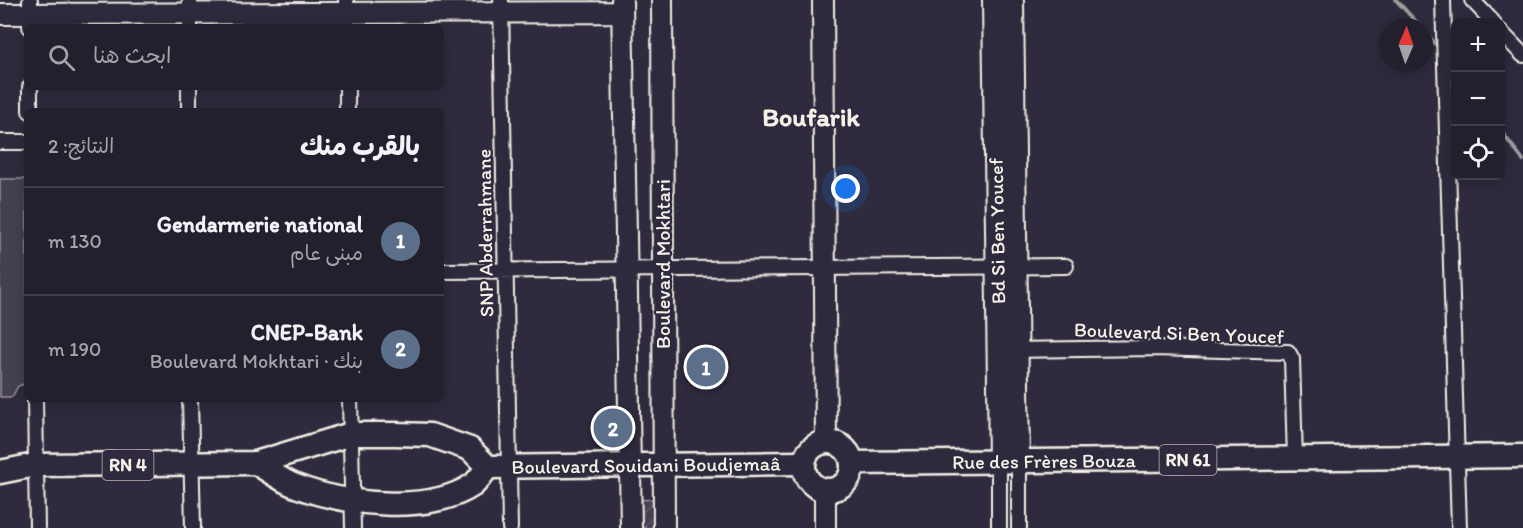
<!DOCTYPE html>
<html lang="ar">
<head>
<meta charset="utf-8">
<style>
	body { margin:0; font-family:Itim,"Playpen Sans Arabic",sans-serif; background:#2f2d3a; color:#f1f3f6; direction:rtl }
	.controls { position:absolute; right:18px; top:18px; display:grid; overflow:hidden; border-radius:9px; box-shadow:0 3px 15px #0003 }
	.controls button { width:54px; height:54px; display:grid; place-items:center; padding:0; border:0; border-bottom:2px solid #403e4a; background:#23202e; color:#f1f3f6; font:30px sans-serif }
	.compass { position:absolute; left:1379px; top:18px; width:54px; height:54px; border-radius:50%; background:#23202e; box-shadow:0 3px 15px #0003; rotate:2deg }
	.you { position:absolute; left:846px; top:189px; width:21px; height:21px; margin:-15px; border:4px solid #fff; border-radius:50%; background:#1a73e8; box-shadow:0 0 0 9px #1a73e833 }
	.badge { display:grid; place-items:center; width:39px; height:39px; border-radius:50%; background:#ea580c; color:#fff; font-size:20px; font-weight:700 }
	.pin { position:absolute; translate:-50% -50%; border:3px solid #fff; box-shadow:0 2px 6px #0006 }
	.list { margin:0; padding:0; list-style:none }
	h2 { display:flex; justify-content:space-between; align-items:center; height:78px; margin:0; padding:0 24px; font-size:26px }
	h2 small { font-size:20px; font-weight:400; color:#a3a3aa }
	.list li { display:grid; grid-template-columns:39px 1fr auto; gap:18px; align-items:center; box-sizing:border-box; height:108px; padding:0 24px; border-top:2px solid #403e4a }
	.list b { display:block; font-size:22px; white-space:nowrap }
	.list p { margin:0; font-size:20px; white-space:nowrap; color:#a3a3aa }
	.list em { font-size:20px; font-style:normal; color:#a3a3aa }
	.icon { flex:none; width:33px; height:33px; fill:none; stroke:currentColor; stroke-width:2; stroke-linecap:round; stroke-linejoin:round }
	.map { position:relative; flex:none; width:1523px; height:528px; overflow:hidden; direction:ltr }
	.search { position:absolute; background:#23202e; box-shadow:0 3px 15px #0003; left:24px; top:24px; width:420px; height:66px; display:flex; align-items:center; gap:15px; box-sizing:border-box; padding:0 21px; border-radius:9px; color:#a3a3aa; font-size:22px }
	.panel { position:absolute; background:#23202e; box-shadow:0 3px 15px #0003; left:24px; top:108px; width:420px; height:294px; border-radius:9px; direction:rtl }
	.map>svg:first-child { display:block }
	.garden { fill:url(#garden-furrows); stroke:#9c989c; stroke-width:1.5 }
	.pitch { fill:#454050; stroke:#9c989c; stroke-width:1.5 }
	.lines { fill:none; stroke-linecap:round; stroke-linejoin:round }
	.stream { stroke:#a19ea0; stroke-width:4 }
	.street-casing { stroke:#f4f1e8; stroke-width:18 }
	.secondary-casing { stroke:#f4f1e8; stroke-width:24 }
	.primary-casing { stroke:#f4f1e8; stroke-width:27 }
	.street { stroke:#2f2a3d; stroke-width:14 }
	.secondary { stroke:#2f2a3d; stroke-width:20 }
	.primary { stroke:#2f2a3d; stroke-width:22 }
	.labels { text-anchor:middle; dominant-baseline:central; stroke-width:4.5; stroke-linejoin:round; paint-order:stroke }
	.shield { fill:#2f2a3d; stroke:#b9b5b5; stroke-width:1.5 }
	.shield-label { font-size:18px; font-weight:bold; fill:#f4f1e8 }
	.street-label { font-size:20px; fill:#f4f1e8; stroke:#2f2a3d }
	.district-label { font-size:26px; font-weight:bold; fill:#f4f1e8; stroke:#2f2a3d }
</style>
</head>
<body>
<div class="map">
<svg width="1523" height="528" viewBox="0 0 1523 528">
	<defs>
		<pattern id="garden-furrows" width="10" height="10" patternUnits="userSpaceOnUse" patternTransform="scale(1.5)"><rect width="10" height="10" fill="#454050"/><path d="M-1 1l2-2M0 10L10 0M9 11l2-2" fill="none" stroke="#605c69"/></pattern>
	</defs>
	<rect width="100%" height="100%" fill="#2f2a3d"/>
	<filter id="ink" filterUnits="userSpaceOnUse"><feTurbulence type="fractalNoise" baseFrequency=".0167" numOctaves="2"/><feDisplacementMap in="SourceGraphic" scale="12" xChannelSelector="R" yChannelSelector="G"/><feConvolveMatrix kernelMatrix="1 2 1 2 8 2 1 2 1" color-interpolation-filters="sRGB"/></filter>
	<g filter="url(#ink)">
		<path class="garden" d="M658 499 659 528H639L638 500Z"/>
		<path class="pitch" d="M0 179H27V383L18 386 12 397H0Z"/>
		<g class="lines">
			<path class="stream" d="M1396 0 1421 27
				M1424 31 1439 48
				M1449 62 1456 70
				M1500 130 1523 160"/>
			<defs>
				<path id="street" d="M346 0 347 27
					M501 0 510 528
					M1443 0 1459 528
					M1472 0 1493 22
					M30 27V0
					M190 27V0
					M1500 31 1523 55
					M30 87V111
					M347 87V111
					M189 111V87
					M0 142H27
					M441 271 1066 266
					M1009 350 1154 348 1288 352 1292 359 1295 459
					M35 399 37 528
					M190 399 193 528
					M350 399 353 528
					M999 461V528
					M1019 461V528"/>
				<path id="secondary" d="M622 0 631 528
					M662 0 664 528
					M823 0 826 442
					M993 0 999 461
					M1013 0 1019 461
					M0 14 622 12
					M825 489V528"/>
				<g id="primary">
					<circle cx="828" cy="466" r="24"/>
					<path d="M256 463C268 470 282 481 296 486 343 504 428 515 473 485 478 481 483 473 488 467"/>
					<path id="s1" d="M852 463 1523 456"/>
					<path id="s2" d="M488 467 804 463"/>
					<path d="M0 472 35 465 256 463 351 434H395L430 435 470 449 488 467"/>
				</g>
			</defs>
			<use href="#street" class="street-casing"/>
			<use href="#secondary" class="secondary-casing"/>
			<use href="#primary" class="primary-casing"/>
			<use href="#street" class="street"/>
			<use href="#secondary" class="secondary"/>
			<use href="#primary" class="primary"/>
		</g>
	</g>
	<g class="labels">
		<g class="shield">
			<rect x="1159.5" y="445" width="57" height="30" rx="4.5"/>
			<rect x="102.5" y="450" width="51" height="30" rx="4.5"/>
		</g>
		<g class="shield-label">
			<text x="1188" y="460">RN 61</text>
			<text x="128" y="465">RN 4</text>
		</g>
		<g class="street-label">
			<text transform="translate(997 231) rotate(-91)">Bd Si Ben Youcef</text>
			<text transform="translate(485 233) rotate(-91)">SNP Abderrahmane</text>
			<text transform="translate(663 264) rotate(-90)">Boulevard Mokhtari</text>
			<text transform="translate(1179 333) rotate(2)">Boulevard Si Ben Youcef</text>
			<text stroke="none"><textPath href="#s1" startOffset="192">Rue des Frères Bouza</textPath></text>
			<text stroke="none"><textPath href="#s2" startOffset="158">Boulevard Souidani Boudjemaâ</textPath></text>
		</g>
		<g class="district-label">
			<text x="811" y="117">Boufarik</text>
		</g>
	</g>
</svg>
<div class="controls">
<button>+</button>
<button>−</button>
<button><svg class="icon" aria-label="locate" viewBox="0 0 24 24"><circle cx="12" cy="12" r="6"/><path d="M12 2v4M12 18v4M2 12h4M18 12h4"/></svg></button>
</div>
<svg class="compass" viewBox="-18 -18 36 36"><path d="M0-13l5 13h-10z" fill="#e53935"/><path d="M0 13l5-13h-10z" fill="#a3a3aa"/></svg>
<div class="you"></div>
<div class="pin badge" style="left:706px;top:367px;background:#5c6f8a">1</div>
<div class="pin badge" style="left:613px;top:428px;background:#5c6f8a">2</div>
<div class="search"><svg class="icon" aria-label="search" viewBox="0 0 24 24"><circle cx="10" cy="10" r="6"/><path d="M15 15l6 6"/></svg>ابحث هنا</div>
<section class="panel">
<h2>بالقرب منك<small>النتائج: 2</small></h2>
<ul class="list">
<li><span class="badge" style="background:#5c6f8a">1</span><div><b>Gendarmerie national</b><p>مبنى عام</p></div><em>130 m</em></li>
<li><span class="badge" style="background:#5c6f8a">2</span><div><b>CNEP-Bank</b><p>بنك · Boulevard Mokhtari</p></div><em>190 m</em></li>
</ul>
</section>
</div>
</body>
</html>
